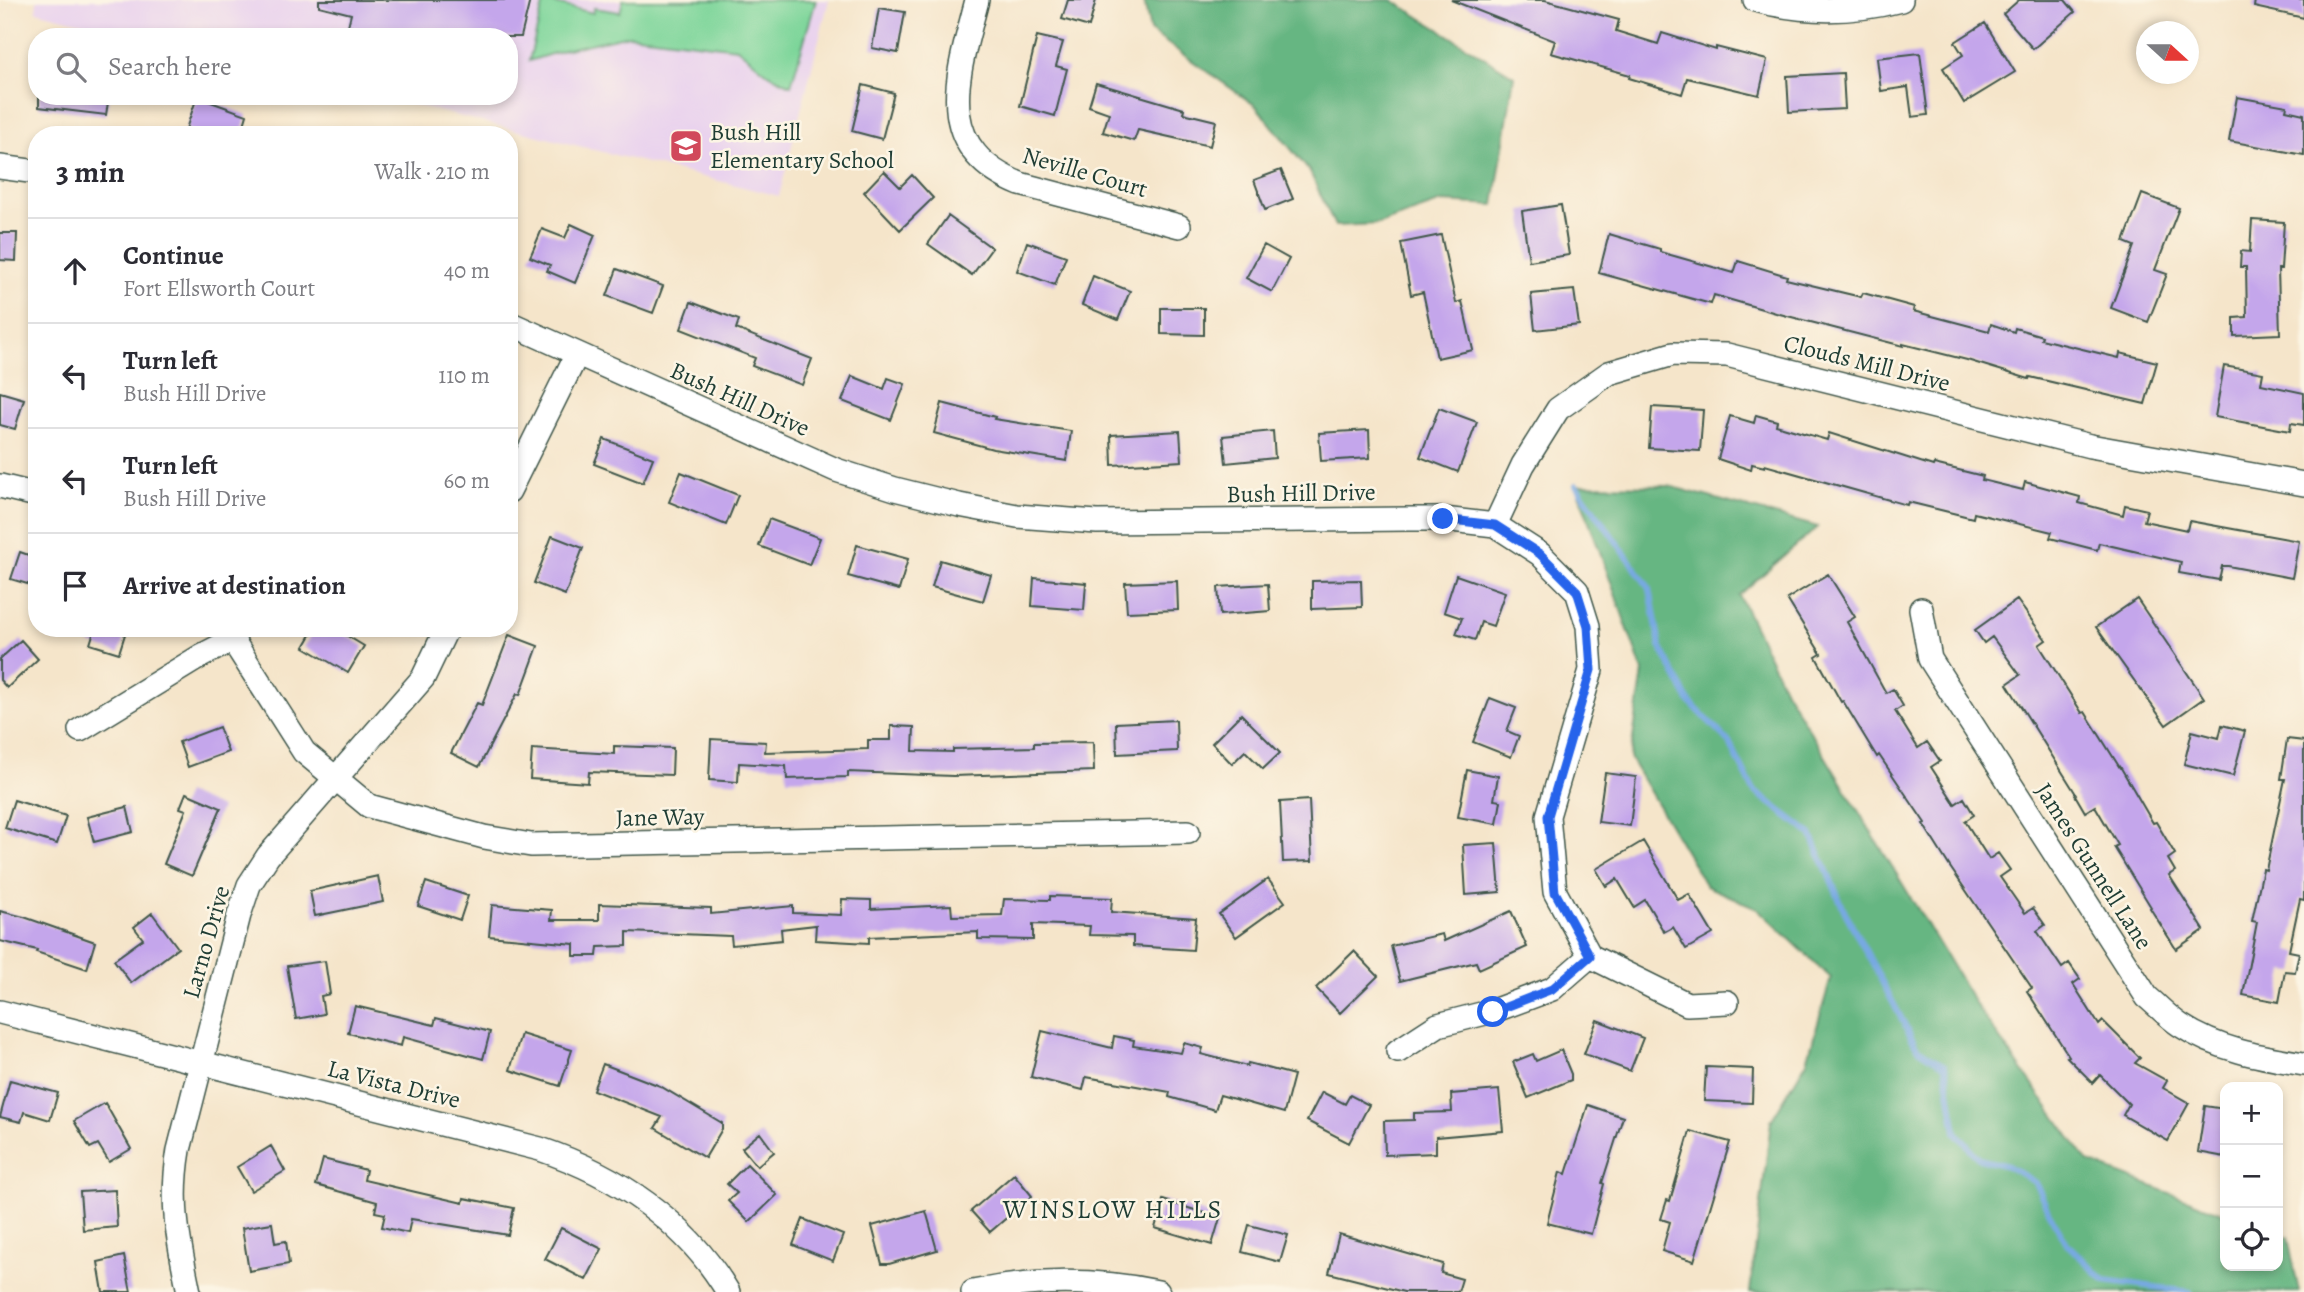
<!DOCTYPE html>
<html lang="en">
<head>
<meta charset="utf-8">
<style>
	body { margin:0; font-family:Alegreya,serif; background:#f2f2f3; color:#2b2b33 }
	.controls { position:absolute; right:21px; bottom:21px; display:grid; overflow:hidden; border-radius:14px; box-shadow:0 4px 10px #0003 }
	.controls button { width:63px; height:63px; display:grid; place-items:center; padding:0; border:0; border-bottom:2px solid #e1e1e2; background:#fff; color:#2b2b33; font:35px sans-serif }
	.compass { position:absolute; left:2136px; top:21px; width:63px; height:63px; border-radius:50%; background:#fff; box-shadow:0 4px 10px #0003; rotate:111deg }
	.stop { position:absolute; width:21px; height:21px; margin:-16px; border:5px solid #2563eb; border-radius:50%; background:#fff }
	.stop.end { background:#2563eb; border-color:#fff; box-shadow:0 2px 7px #0008 }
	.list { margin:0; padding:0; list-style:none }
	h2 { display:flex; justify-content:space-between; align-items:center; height:91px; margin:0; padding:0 28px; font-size:30px }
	h2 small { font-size:23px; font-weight:400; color:#7c7c81 }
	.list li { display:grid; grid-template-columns:46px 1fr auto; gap:21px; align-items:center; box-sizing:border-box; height:105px; padding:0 28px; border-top:2px solid #e1e1e2 }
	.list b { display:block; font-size:26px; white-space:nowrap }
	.list p { margin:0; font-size:23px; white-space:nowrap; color:#7c7c81 }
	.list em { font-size:23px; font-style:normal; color:#7c7c81 }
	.icon { flex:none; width:38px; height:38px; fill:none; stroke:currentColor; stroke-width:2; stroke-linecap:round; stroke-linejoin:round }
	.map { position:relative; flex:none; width:2304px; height:1292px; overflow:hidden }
	.search { position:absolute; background:#fff; box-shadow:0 4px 10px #0003; left:28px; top:28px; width:490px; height:77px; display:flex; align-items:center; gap:18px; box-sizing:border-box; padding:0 24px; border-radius:28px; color:#7c7c81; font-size:26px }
	.panel { position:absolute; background:#fff; box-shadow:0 4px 10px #0003; left:28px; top:126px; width:490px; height:511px; border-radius:28px }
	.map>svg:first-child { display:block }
	.built { fill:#e9d2ee }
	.green { fill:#7dd59a; stroke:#4e8967; stroke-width:2 }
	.forest { fill:#66b682; stroke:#427a5b; stroke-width:2 }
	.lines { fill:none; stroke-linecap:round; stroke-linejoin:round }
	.stream { stroke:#77a9e2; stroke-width:6 }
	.building { fill:#c4a6eb }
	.street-casing { stroke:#3f564a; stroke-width:26 }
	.street { stroke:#fff; stroke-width:23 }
	.route { stroke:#2563eb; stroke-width:9 }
	.labels { text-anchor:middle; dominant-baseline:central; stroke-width:5; stroke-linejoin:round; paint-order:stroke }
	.poi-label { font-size:24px; fill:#1f3d34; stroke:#fcf5e5; text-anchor:start }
	.street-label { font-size:24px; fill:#1f3d34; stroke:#fcf5e5 }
	.neighbourhood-label { font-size:26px; letter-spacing:2px; fill:#1f3d34; stroke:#fcf5e5 }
</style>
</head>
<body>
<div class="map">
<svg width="2304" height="1292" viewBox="0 0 2304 1292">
	<rect width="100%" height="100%" fill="#fcf5e5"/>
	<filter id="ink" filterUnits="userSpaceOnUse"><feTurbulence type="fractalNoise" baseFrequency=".0143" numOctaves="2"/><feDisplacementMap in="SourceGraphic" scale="14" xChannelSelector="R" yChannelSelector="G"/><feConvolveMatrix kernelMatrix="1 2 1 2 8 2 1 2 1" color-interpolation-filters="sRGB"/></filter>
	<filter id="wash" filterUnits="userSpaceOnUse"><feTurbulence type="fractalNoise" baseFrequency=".00686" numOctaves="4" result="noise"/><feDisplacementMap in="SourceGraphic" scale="28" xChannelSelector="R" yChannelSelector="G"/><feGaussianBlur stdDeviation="1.57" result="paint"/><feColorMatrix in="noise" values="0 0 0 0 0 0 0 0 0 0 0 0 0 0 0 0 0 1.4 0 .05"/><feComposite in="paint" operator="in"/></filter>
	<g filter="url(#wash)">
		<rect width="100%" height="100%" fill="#f5e5ca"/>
		<path class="built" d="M37 0H829L779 196 379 96H509V37H141L36 11Z"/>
		<path class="green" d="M623 0H816L791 85 770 75 737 48 629 35 567 49 529 61 544 1 593 13 594 8 620 12Z"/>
		<path class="forest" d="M1144 0H1392L1514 76 1494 205 1442 202 1379 224 1335 226 1310 172 1256 106 1150 31Z
			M1576 485 1669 486 1818 527 1739 595 1785 690 1979 1010 2088 1162 2225 1214V1266H2278V1234L2288 1238 2299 1292H1750L1771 1121 1807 1061 1831 978 1757 908 1706 886 1630 758 1643 672Z"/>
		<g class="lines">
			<path class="stream" d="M1576 485 1650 589 1660 646 1689 701 1729 742 1754 791 1811 834 1844 910 1917 1048 1945 1066 1956 1132 1979 1159 2008 1166 2036 1183 2048 1211 2068 1245 2104 1280 2190 1292"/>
		</g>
		<g id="blocks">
			<path class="building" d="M319 0H530L521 37H355L357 28 348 26 351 14 319 6Z
				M1068 0H1096L1089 27 1062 19Z
				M1451 0H1545L1619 20 1616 31 1658 44 1662 33 1716 50V47L1767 60 1759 95 1687 78 1682 94 1629 78 1630 75 1551 53 1555 41Z
				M2019 0H2065L2075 12 2033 49 2003 14Z
				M2255 0H2304V18L2254 7Z
				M879 8 905 12 898 53 872 48Z
				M1985 23 2015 72 1964 103 1943 68 1963 55 1955 42Z
				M1037 36 1063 42 1056 66 1067 69 1055 116 1020 106Z
				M1920 53 1928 115 1912 117 1908 87 1881 91 1877 58Z
				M1843 73 1845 109 1789 112 1787 76Z
				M1096 83 1184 109 1183 113 1216 121 1210 146 1138 130 1134 141 1103 132 1109 113 1089 106Z
				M863 85 894 93 882 139 852 131Z
				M39 96H109L106 115 39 107Z
				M197 97 247 115 241 135H204L186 129Z
				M2237 97 2287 106 2286 110 2304 114V155L2229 141Z
				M1281 170 1293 199 1265 210 1254 180Z
				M884 171 900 187 912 175 933 198 900 230 864 192Z
				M2142 194 2179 208 2155 270 2167 274 2148 322 2111 308 2134 246 2124 242Z
				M1561 205 1569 255 1529 261 1522 211Z
				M948 216 992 248 972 275 928 244Z
				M2252 220 2284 222 2281 269H2278L2280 334 2234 336V318L2247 317 2246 267H2240L2241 251 2250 252Z
				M571 224 595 235 575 283 547 271 550 265 530 257 542 229 565 238Z
				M0 233H17L16 261 0 260Z
				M1609 234 1660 249V252L1734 273 1738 261 1787 276 1786 279 1861 297 1863 293 1914 307 1913 311 1989 331 1991 324 2014 332 2015 328 2042 336 2041 339 2119 358 2120 353 2157 362 2145 404 2030 377 2029 379 1967 360 1903 344V346L1776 313 1714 295 1711 304 1599 273Z
				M1441 235 1456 303 1462 301 1473 350 1437 358 1423 292 1411 295 1401 243Z
				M1027 242 1066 256 1055 285 1017 271Z
				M1264 245 1289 259 1272 292 1246 278Z
				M617 269 663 286 653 313 607 296Z
				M1093 276 1130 291 1118 320 1082 305Z
				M1574 290 1579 325 1535 330 1531 294Z
				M691 302 739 320 736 329 812 359 802 385 752 366 755 358 681 329Z
				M1161 308H1204V335L1161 334Z
				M2224 366 2263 373 2261 384 2304 393V425L2291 423 2290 431 2215 417Z
				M852 376 884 389 888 378 905 384 891 420 842 401Z
				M0 392 24 399 15 429 0 425Z
				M942 403 995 417 994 419 1071 431 1067 461 993 449 934 433Z
				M1652 407 1703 410 1700 451 1649 448Z
				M1439 408 1477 422 1458 472 1420 457Z
				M1756 415 1777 421 1776 425 1827 440 1829 433 1933 466 1934 464 1983 476 1982 480 2023 490 2025 482 2080 497 2079 503 2123 515 2125 505 2147 510 2144 521 2187 530 2189 521 2299 541 2292 578 2228 566H2222L2219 580 2179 573 2181 562 2099 543 2097 550 2050 538 2052 532 1974 513 1973 518 1908 502 1907 505 1765 465V467L1752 464 1751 470 1718 459 1730 416 1754 423Z
				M1369 430 1370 458 1321 461 1319 433Z
				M1180 431 1182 461 1112 465 1111 435Z
				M1273 431 1275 458 1226 463 1223 436Z
				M604 439 653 458 643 483 594 464Z
				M681 472 738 495 726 525 669 502Z
				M769 519 820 538 809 565 759 546Z
				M552 536 583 548 565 595 534 583Z
				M857 545 908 559 899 590 848 576Z
				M20 552 37 558V587L11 579Z
				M940 560 991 575 983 601 932 587Z
				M1828 574 1855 617 1847 622 1886 693 1893 689 1903 706 1895 711 1918 748 1927 742 1940 761 1931 767 1955 804 1964 798 1974 815 1965 821 1989 859 1998 853 2010 870 2000 877 2025 913 2033 908 2045 925 2037 931 2062 968 2069 963 2080 979 2073 984 2099 1025 2103 1021 2140 1058 2135 1063 2167 1081 2163 1088 2189 1103 2168 1141 2123 1115 2129 1104 2100 1075 2093 1083 2067 1057 2069 1056 2027 991 2032 988 1950 867 1923 824 1925 823 1879 755 1877 757 1843 701 1841 702 1816 657 1821 654 1787 599Z
				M1456 575 1505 592 1493 626 1481 622 1475 640 1456 634 1462 618 1444 612Z
				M1034 578 1086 583 1084 610 1032 606Z
				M1361 580 1362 607 1312 609V581Z
				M1177 581 1178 610 1127 612 1125 583Z
				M1268 584 1270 611 1220 615 1218 587Z
				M2137 599 2204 698 2166 725 2096 627Z
				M2017 600 2046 640 2039 645 2082 713 2085 712 2120 768H2121L2153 823 2156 822 2175 854 2168 859 2175 871 2169 875 2204 930 2176 949 2150 908 2151 907 2114 847 2118 845 2095 806 2085 812 2075 795 2076 794 2007 684 2020 675 1992 637 1984 643 1975 630Z
				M95 628H127L119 653 90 644Z
				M315 628H334L364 646 348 673 304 647Z
				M509 635 538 646 520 695 517 694 479 767 451 753 477 703 482 705Z
				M21 640 38 659 7 688 0 680V659Z
				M1490 698 1516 708 1507 731 1519 736 1511 757 1473 742Z
				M1241 714 1280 753 1263 769 1245 751 1232 764 1212 743Z
				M1176 720 1177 751 1117 754 1116 723Z
				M2222 725 2245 731 2233 776 2184 764 2192 731 2219 738Z
				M891 726 914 727 913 751 953 752V749L1034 747V743L1093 742 1094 771 953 776 848 772V777L787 779 786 766 739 763 738 782 709 780 711 739 766 742 765 752 868 749V740H891Z
				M219 727 228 752 188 767 179 742Z
				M2287 739 2304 741V900L2300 899 2289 951 2299 953 2295 972 2285 971 2279 1002 2243 995 2257 922 2252 921 2263 869 2266 870 2285 779H2281Z
				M614 746 673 748 672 775 589 772 588 783 530 779 532 749 614 754Z
				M1467 770 1498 776 1494 800 1501 801 1497 824 1458 817Z
				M1605 773 1636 777 1630 826 1598 822Z
				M186 793 221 808 192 876 164 864 186 810 180 808Z
				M14 800 66 816 57 844 5 828Z
				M1309 800 1312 861 1283 862 1280 802Z
				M127 807 133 832 94 842 87 817Z
				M1643 841 1678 900 1689 894 1713 934 1686 949 1673 927 1664 932 1645 900 1634 907 1617 879 1606 886 1596 869Z
				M1496 843 1500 892 1466 895 1463 845Z
				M378 876 383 902 315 916 310 891Z
				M1268 879 1285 902 1236 937 1219 914Z
				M426 882 468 896 460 920 418 906Z
				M1050 896 1112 898 1111 912 1196 918 1193 950 1133 946V936L1089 935 1090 926 1033 924V940L978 939V932L869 937V943L815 940 816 925 781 929 782 940 732 945 731 936 627 932V946L598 947 597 956H574V944L489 936 492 905 552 910 551 920H599V904L711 908V914L793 906V913L841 915 842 899 871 900V909L951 905 952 916 1002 915 1004 899 1050 900Z
				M0 911 24 917 95 942 87 969 36 952 37 950 0 941Z
				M1511 911 1527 947 1479 969 1476 962 1400 981 1391 946 1442 934 1444 941Z
				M152 913 178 948 131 983 114 960 143 939 134 927Z
				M1354 951 1378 976 1340 1013 1316 988Z
				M325 961 330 994 321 996 324 1014 296 1019 287 966Z
				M355 1006 434 1025 436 1018 490 1032 483 1059 403 1037 401 1046 348 1033Z
				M1597 1020 1643 1038 1630 1071 1584 1054Z
				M1042 1031 1112 1048 1114 1036 1134 1040 1133 1046 1181 1053 1184 1043 1203 1048 1201 1054 1247 1066 1248 1063 1294 1075 1284 1113 1220 1095 1215 1110 1169 1097 1170 1092 1086 1077 1083 1090 1031 1077Z
				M521 1034 572 1050 560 1086 510 1070Z
				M1561 1050 1571 1074V1080L1528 1098 1513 1062 1533 1054 1536 1061Z
				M603 1064 660 1086 722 1123V1129L705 1158 655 1128 662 1117 593 1090Z
				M1706 1067 1753 1069 1752 1103 1704 1101Z
				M10 1080 58 1093 50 1120 24 1112 21 1122 0 1117Z
				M1499 1090 1503 1131 1436 1137V1153L1385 1155 1384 1121 1414 1120V1113L1452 1112 1451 1094Z
				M1322 1092 1345 1104 1350 1095 1369 1105 1349 1143 1307 1121Z
				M105 1103 131 1149 109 1162 98 1144 90 1148 74 1121Z
				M1588 1105 1623 1117 1602 1183 1604 1184 1591 1234 1547 1223 1560 1172 1566 1174Z
				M2205 1106 2225 1109V1157L2198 1152Z
				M1690 1131 1730 1142 1694 1261 1662 1251 1670 1222 1661 1219 1667 1200 1670 1201Z
				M760 1133 774 1152 757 1166 742 1148Z
				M271 1146 285 1171 251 1191 237 1167Z
				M323 1159 366 1170 364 1180 463 1203 464 1198 514 1208 508 1235 411 1219 408 1233 382 1227 385 1214 375 1212 377 1202 316 1185Z
				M747 1164 777 1195 749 1222 728 1201 737 1193 727 1184Z
				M1014 1174 1032 1196 990 1232 971 1211Z
				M115 1190 117 1227 83 1230 80 1192Z
				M1163 1200 1220 1218 1212 1245 1155 1228Z
				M926 1211 937 1250 889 1264H882L872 1226Z
				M803 1219 843 1235 833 1261 793 1245Z
				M272 1223 275 1243 286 1241 289 1264 249 1271 242 1228Z
				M1249 1225 1288 1235 1280 1262 1242 1252Z
				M561 1228 602 1249 586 1280 545 1259Z
				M1339 1234 1443 1264 1441 1273 1462 1279 1458 1292H1404L1329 1273Z
				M124 1256 131 1292H103L98 1262Z"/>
		</g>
	</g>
	<g filter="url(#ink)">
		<use href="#blocks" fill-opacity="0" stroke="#3f564a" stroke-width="2"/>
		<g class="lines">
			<defs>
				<path id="street" d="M977 0C959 72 929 147 1020 184L1179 226
					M1755 0C1805 13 1851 13 1901 0
					M0 167 37 172
					M509 323 836 470 895 489 959 505 1017 516 1097 522 1409 519H1443L1495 525 1540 554 1577 591 1588 626 1591 670 1548 816 1555 892 1590 956 1687 1004 1727 1002
					M0 486 37 495
					M509 491 577 354
					M1495 525 1523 465 1558 409 1609 373 1673 354 1727 355 2090 446 2304 484
					M1921 609 1930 659 2147 997C2158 1006 2168 1017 2180 1025 2218 1050 2260 1057 2304 1064
					M225 628 304 752 369 806 484 837 531 845 1188 832
					M80 730 201 656 232 640
					M0 1012 540 1149C617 1175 686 1221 728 1292
					M1398 1051 1438 1025 1493 1011 1552 989 1590 956
					M189 1292C178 1239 170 1204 179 1150L239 915 249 885 268 856 423 678 447 628
					M973 1292C1035 1279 1096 1279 1158 1292"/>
			</defs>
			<use href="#street" class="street-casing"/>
			<use href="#street" class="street"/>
		</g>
	</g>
	<g class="lines" filter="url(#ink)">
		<path class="route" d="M1443 519 1495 525 1540 554 1577 591 1588 626 1591 670 1548 816 1555 892 1590 956 1552 989 1493 1012"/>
	</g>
	<defs>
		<symbol id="school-square" viewBox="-11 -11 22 22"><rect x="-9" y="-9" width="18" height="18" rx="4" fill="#d1495b" stroke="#fcf5e5"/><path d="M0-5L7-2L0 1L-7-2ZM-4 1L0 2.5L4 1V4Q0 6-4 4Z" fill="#fff"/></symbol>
	</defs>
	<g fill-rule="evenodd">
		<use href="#school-square" x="667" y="127" width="38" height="38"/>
	</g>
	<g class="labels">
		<g class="poi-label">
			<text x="710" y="132">Bush Hill<tspan x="710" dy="28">Elementary School</tspan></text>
		</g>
		<g class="street-label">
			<text transform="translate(1085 172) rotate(16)">Neville Court</text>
			<text transform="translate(1867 363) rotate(14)">Clouds Mill Drive</text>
			<text transform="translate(740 399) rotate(24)">Bush Hill Drive</text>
			<text transform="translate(1301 493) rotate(-1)">Bush Hill Drive</text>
			<text transform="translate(660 817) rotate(-1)">Jane Way</text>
			<text transform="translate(2094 866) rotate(57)">James Gunnell Lane</text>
			<text transform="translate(206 942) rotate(-74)">Larno Drive</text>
			<text transform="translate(394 1084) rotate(14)">La Vista Drive</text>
		</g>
		<g class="neighbourhood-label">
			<text x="1113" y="1209">WINSLOW HILLS</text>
		</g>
	</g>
</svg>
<div class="controls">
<button>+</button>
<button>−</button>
<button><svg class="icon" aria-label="locate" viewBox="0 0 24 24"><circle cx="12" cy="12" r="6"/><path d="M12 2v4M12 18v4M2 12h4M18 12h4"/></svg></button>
</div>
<svg class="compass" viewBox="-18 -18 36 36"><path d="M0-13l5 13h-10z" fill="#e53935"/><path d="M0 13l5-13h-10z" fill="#7c7c81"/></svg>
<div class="stop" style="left:1493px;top:1012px"></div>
<div class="stop end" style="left:1443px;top:519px"></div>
<div class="search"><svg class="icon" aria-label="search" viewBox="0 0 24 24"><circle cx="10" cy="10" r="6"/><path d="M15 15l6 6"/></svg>Search here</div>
<section class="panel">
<h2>3 min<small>Walk · 210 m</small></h2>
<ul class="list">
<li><svg class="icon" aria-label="ahead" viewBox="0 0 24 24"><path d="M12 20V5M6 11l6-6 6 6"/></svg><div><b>Continue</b><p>Fort Ellsworth Court</p></div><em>40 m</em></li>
<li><svg class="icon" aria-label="left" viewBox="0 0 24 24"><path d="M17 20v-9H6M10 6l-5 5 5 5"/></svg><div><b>Turn left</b><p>Bush Hill Drive</p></div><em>110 m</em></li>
<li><svg class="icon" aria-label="left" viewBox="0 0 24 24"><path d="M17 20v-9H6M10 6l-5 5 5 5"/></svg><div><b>Turn left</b><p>Bush Hill Drive</p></div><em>60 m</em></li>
<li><svg class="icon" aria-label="arrive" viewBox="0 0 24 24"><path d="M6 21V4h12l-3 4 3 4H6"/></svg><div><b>Arrive at destination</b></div></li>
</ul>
</section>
</div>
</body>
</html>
